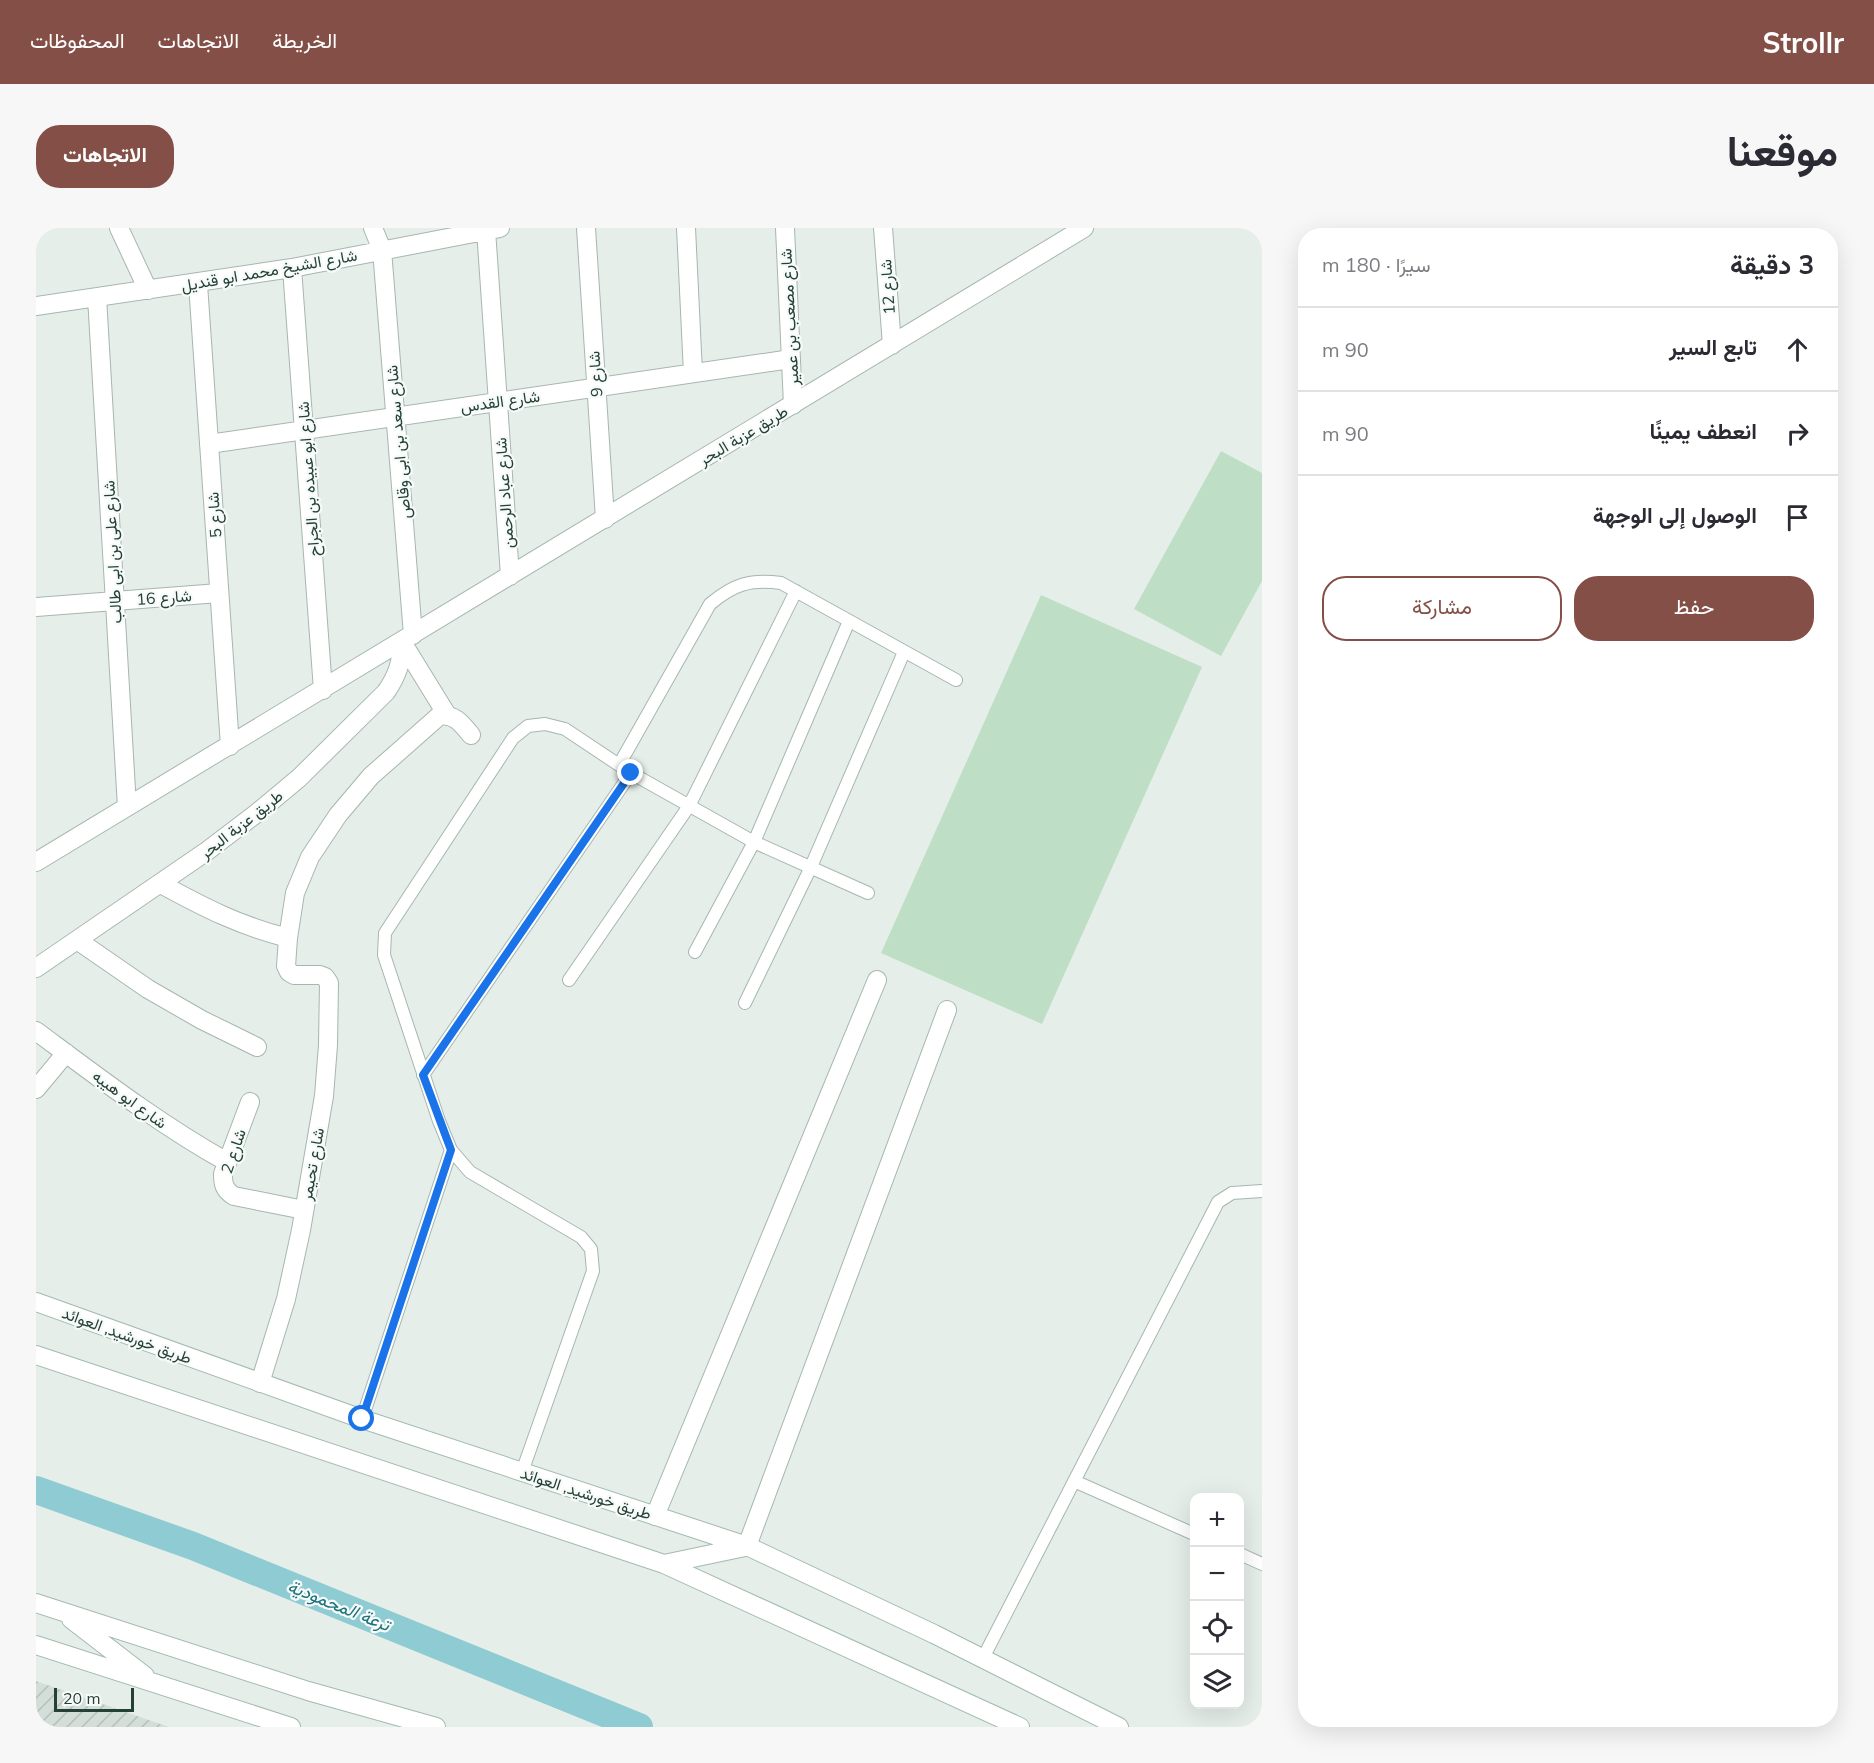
<!DOCTYPE html>
<html lang="ar">
<head>
<meta charset="utf-8">
<style>
	body { margin:0; font-family:Mulish,Vazirmatn,sans-serif; background:#f7f7f7; color:#2b2b33; direction:rtl }
	.controls { position:absolute; right:18px; bottom:18px; display:grid; overflow:hidden; border-radius:12px; box-shadow:0 6px 24px #0002 }
	.controls button { width:54px; height:54px; display:grid; place-items:center; padding:0; border:0; border-bottom:2px solid #e1e1e2; background:#fff; color:#2b2b33; font:30px sans-serif }
	.scale { position:absolute; left:18px; bottom:15px; width:80px; box-sizing:border-box; padding-left:6px; border:3px solid #244037; border-top:0; font-size:16px; line-height:21px; white-space:nowrap; color:#244037; -webkit-text-stroke:4px #f6faf8; paint-order:stroke }
	.stop { position:absolute; width:18px; height:18px; margin:-14px; border:4px solid #1a73e8; border-radius:50%; background:#fff }
	.stop.end { background:#1a73e8; border-color:#fff; box-shadow:0 2px 6px #0008 }
	.list { margin:0; padding:0; list-style:none }
	h2 { display:flex; justify-content:space-between; align-items:center; height:78px; margin:0; padding:0 24px; font-size:26px }
	h2 small { font-size:20px; font-weight:400; color:#7c7c81 }
	.list li { display:grid; grid-template-columns:39px 1fr auto; gap:18px; align-items:center; box-sizing:border-box; height:84px; padding:0 24px; border-top:2px solid #e1e1e2 }
	.list b { display:block; font-size:22px; white-space:nowrap }
	.list em { font-size:20px; font-style:normal; color:#7c7c81 }
	.actions { display:flex; gap:12px; padding:18px 24px }
	.actions a { flex:1; padding:14px 0; border:2px solid #844f47; border-radius:24px; text-align:center; font-size:21px; color:#844f47 }
	.actions .main { background:#844f47; color:#fff }
	.icon { flex:none; width:33px; height:33px; fill:none; stroke:currentColor; stroke-width:2; stroke-linecap:round; stroke-linejoin:round }
	.map { position:relative; flex:none; width:1226px; height:1499px; overflow:hidden; direction:ltr; border-radius:24px }
	header { display:flex; align-items:center; gap:36px; box-sizing:border-box; height:84px; padding:0 30px; background:#844f47; color:#fff }
	header strong { font-size:28px }
	nav { display:flex; gap:33px; margin-inline-start:auto; font-size:21px }
	.intro { display:flex; align-items:center; justify-content:space-between; box-sizing:border-box; height:144px; padding:0 36px }
	h1 { margin:0; font-size:42px }
	.button { padding:15px 27px; border-radius:24px; background:#844f47; color:#fff; font-size:21px; font-weight:700 }
	main { display:flex; gap:36px; padding:0 36px }
	aside { flex:1; background:#fff; border-radius:24px; box-shadow:0 6px 24px #0002 }
	.map>svg:first-child { display:block }
	.industrial { fill:url(#industrial-furrows) }
	.pitch { fill:#bedfc5 }
	.lines { fill:none; stroke-linecap:round; stroke-linejoin:round }
	.canal { stroke:#8ecbd2; stroke-width:28 }
	.lane-casing { stroke:#a7b6b0; stroke-width:14 }
	.street-casing { stroke:#a7b6b0; stroke-width:20 }
	.secondary-casing { stroke:#a3bab1; stroke-width:20 }
	.lane { stroke:#fff; stroke-width:12 }
	.street { stroke:#fff; stroke-width:18 }
	.secondary { stroke:#fff; stroke-width:18 }
	.route { stroke:#1a73e8; stroke-width:8 }
	.labels { text-anchor:middle; dominant-baseline:central; stroke-width:4.5; stroke-linejoin:round; paint-order:stroke }
	.street-label { font-size:16px; fill:#244037; stroke:#f6faf8 }
	.water-label { font-size:18px; font-style:italic; fill:#1d727d; stroke:#f6faf8 }
</style>
</head>
<body>
<header>
<strong>Strollr</strong>
<nav><a>الخريطة</a><a>الاتجاهات</a><a>المحفوظات</a></nav>
</header>
<div class="intro"><h1>موقعنا</h1><a class="button">الاتجاهات</a></div>
<main>
<aside>
<h2>3 دقيقة<small>سيرًا · 180 m</small></h2>
<ul class="list">
<li><svg class="icon" aria-label="ahead" viewBox="0 0 24 24"><path d="M12 20V5M6 11l6-6 6 6"/></svg><div><b>تابع السير</b></div><em>90 m</em></li>
<li><svg class="icon" aria-label="right" viewBox="0 0 24 24"><path d="M7 20v-9h11M14 6l5 5-5 5"/></svg><div><b>انعطف يمينًا</b></div><em>90 m</em></li>
<li><svg class="icon" aria-label="arrive" viewBox="0 0 24 24"><path d="M6 21V4h12l-3 4 3 4H6"/></svg><div><b>الوصول إلى الوجهة</b></div></li>
</ul>
<div class="actions"><a class="main">حفظ</a><a>مشاركة</a></div>
</aside>
<div class="map">
<svg width="1226" height="1499" viewBox="0 0 1226 1499">
	<defs>
		<pattern id="industrial-furrows" width="10" height="10" patternUnits="userSpaceOnUse" patternTransform="scale(1.5)"><rect width="10" height="10" fill="#d3ded8"/><path d="M-1 1l2-2M0 10L10 0M9 11l2-2" fill="none" stroke="#b5c0ba"/></pattern>
	</defs>
	<rect width="100%" height="100%" fill="#e5eee9"/>
	<path class="industrial" d="M0 1453 133 1499H0Z"/>
	<path class="pitch" d="M1185 223 1226 245V353L1185 428 1098 381Z
		M1005 367 1166 439 1006 796 845 725Z"/>
	<g class="lines">
		<path class="canal" d="M0 1262 157 1318 603 1499"/>
		<defs>
			<path id="lane" d="M583 537 674 376C698 356 714 351 745 355L920 452
				M659 724 718 614 813 393
				M533 752 653 578 760 363
				M709 775 774 641 868 424
				M387 847 595 545
				M326 1191 415 922
				M486 1244 557 1043 555 1021 545 1009 434 944 415 922 403 893 348 727 349 705 477 510 492 498 509 496 529 501 595 545 718 614 832 665
				M1038 1253 1158 1306
				M1204 1326 1226 1336
				M947 1430 1182 974 1196 965 1226 963"/>
			<path id="street" d="M83 0 112 62
				M337 0 346 22 377 407
				M550 0 569 291
				M650 0 657 145
				M749 0 757 177
				M847 0 856 117
				M450 2 474 348
				M256 40 287 462
				M162 56 194 518
				M61 69 91 579
				M0 78 256 40 464 0
				M173 216 755 131
				M0 379 183 365
				M366 414 411 487
				M0 634 1048 0
				M125 656C167 679 204 698 252 710
				M41 712 112 761 166 792 221 819
				M0 740 171 623 221 585 263 550 350 464C361 448 366 434 366 414
				M0 803C62 849 123 896 191 934
				M0 861 30 825
				M214 874 187 946C187 956 188 962 198 968L268 982
				M224 1155 250 1071 265 1002 288 868 292 817 293 755 289 749 284 747H258L253 744 250 738 252 710 259 665 274 629 302 587 335 548 403 488C418 485 426 496 435 507
				M619 1288 841 752
				M711 1318 911 782"/>
			<path id="secondary" d="M0 1074 326 1191 711 1318 898 1406 1083 1499
				M0 1127 628 1336 984 1499
				M628 1336 709 1319
				M0 1375 272 1463 400 1499
				M35 1391 109 1448
				M0 1417 255 1499"/>
		</defs>
		<use href="#lane" class="lane-casing"/>
		<use href="#street" class="street-casing"/>
		<use href="#secondary" class="secondary-casing"/>
		<use href="#lane" class="lane"/>
		<use href="#street" class="street"/>
		<use href="#secondary" class="secondary"/>
	</g>
	<g class="lines">
		<path class="route" d="M326 1191 415 922 387 847 595 545"/>
	</g>
	<g class="labels">
		<g class="street-label">
			<text transform="translate(233 42) rotate(-10)">شارع الشيخ محمد ابو قنديل</text>
			<text transform="translate(851 59) rotate(-94)">شارع 12</text>
			<text transform="translate(753 89) rotate(-93)">شارع مصعب بن عمير</text>
			<text transform="translate(559 146) rotate(-94)">شارع 9</text>
			<text transform="translate(464 173) rotate(-8)">شارع القدس</text>
			<text transform="translate(707 207) rotate(-31)">طريق عزبة البحر</text>
			<text transform="translate(362 214) rotate(-95)">شارع سعد بن ابى وقاص</text>
			<text transform="translate(272 251) rotate(-94)">شارع ابو عبيده بن الجراح</text>
			<text transform="translate(468 265) rotate(-94)">شارع عباد الرحمن</text>
			<text transform="translate(178 287) rotate(-94)">شارع 5</text>
			<text transform="translate(76 324) rotate(-93)">شارع على بن ابى طالب</text>
			<text transform="translate(128 369) rotate(-4)">شارع 16</text>
			<text transform="translate(205 596) rotate(-38)">طريق عزبة البحر</text>
			<text transform="translate(94 871) rotate(36)">شارع ابو هيبه</text>
			<text transform="translate(197 923) rotate(-71)">شارع 2</text>
			<text transform="translate(276 936) rotate(-80)">شارع تحيمر</text>
			<text transform="translate(91 1107) rotate(20)">طريق خورشيد, العوائد</text>
			<text transform="translate(550 1265) rotate(18)">طريق خورشيد, العوائد</text>
		</g>
		<g class="water-label">
			<text transform="translate(303 1377) rotate(22)">ترعة المحمودية</text>
		</g>
	</g>
</svg>
<div class="controls">
<button>+</button>
<button>−</button>
<button><svg class="icon" aria-label="locate" viewBox="0 0 24 24"><circle cx="12" cy="12" r="6"/><path d="M12 2v4M12 18v4M2 12h4M18 12h4"/></svg></button>
<button><svg class="icon" aria-label="layers" viewBox="0 0 24 24"><path d="M12 4l9 5-9 5-9-5zM3 14l9 5 9-5"/></svg></button>
</div>
<div class="scale">20 m</div>
<div class="stop" style="left:326px;top:1191px"></div>
<div class="stop end" style="left:595px;top:545px"></div>
</div>
</main>
</body>
</html>
